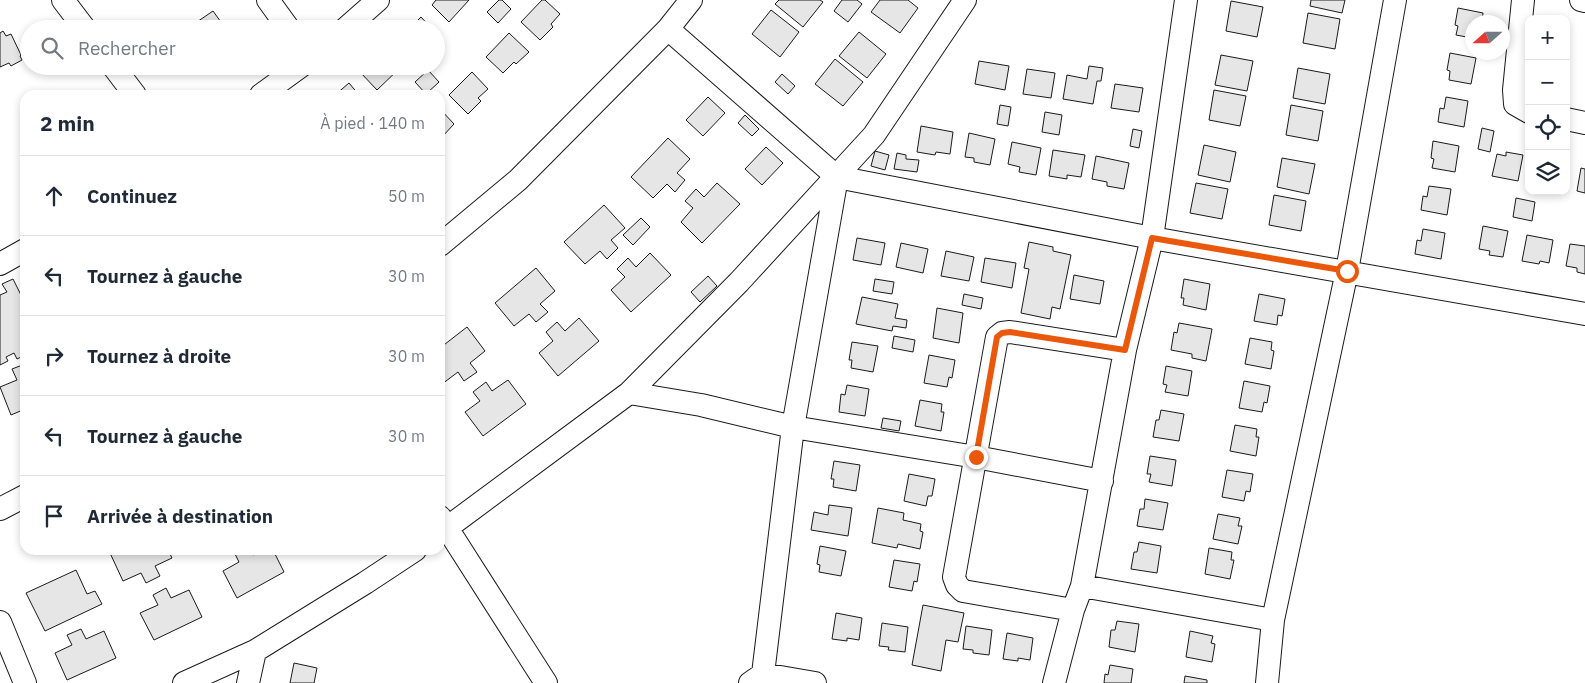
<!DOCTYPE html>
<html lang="fr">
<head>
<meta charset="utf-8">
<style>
	body { margin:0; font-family:"IBM Plex Sans",sans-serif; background:#f6f6f7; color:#1f2937 }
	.controls { position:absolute; right:15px; top:15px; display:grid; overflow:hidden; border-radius:10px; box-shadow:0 2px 8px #0003 }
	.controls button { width:45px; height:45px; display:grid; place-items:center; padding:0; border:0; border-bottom:1px solid #e0e1e3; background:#fff; color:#1f2937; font:25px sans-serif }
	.compass { position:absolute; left:1465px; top:15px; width:45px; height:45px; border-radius:50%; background:#fff; box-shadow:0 2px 8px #0003; rotate:249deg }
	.stop { position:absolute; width:15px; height:15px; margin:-11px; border:4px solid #ea580c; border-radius:50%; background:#fff }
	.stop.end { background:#ea580c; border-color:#fff; box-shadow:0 1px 5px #0008 }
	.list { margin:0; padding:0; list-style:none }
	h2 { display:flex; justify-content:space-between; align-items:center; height:65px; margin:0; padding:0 20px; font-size:21px }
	h2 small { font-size:16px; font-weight:400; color:#747a83 }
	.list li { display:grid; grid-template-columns:32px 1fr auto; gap:15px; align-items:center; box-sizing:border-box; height:80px; padding:0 20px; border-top:1px solid #e0e1e3 }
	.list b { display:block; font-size:19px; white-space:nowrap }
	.list em { font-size:16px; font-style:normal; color:#747a83 }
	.icon { flex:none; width:28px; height:28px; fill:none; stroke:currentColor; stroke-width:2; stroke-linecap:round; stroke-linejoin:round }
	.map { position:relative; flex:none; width:1585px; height:683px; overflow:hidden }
	.search { position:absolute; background:#fff; box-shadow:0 2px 8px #0003; left:20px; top:20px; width:425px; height:55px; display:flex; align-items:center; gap:12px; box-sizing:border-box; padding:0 18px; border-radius:28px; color:#747a83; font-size:19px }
	.panel { position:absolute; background:#fff; box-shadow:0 2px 8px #0003; left:20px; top:90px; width:425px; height:465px; border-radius:15px }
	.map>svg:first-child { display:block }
	.building { fill:#e6e6e6; stroke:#1a1a1a }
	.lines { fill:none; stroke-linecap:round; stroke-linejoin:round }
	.street-casing { stroke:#1a1a1a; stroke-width:24 }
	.street { stroke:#fff; stroke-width:22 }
	.route { stroke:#ea580c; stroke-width:6 }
</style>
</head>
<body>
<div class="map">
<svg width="1585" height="683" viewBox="0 0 1585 683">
	<rect width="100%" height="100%" fill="#fff"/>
	<path class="building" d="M436 0H469L449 22 432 5Z
		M499 0H502L511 9 498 23 487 12Z
		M542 0H545L560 14 551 24 553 27 540 40 521 22Z
		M779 0H820L823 2 803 27 775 4Z
		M842 0H857L862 4 848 22 834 11Z
		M880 0H908L918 8 900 33 871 12Z
		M1311 0H1345L1342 13 1310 6Z
		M1231 1 1263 7 1257 37 1226 31Z
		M1458 8 1483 13 1482 22H1472V38L1456 35 1458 26 1455 25Z
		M771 10 799 32 780 57 752 34Z
		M213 11 226 29H189L188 28Z
		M1308 13 1340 19 1335 49 1303 43Z
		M421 17 432 29H409Z
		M3 31 6 36 11 34 21 55 20 56 22 60 11 66 9 63 0 67V33Z
		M859 32 886 54 867 78 839 56Z
		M509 33 529 52 516 64 514 62 503 73 486 57Z
		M1450 53 1476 58 1471 84 1449 80 1450 71 1447 70Z
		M1221 55 1253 61 1247 91 1215 85Z
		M835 59 863 82 843 106 815 84Z
		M979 61 1009 66 1005 90 975 84Z
		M215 66H229L220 73Z
		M367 66H402L377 90 360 72Z
		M1089 66 1103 68 1101 81H1097L1093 104 1063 99 1067 75 1087 79Z
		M1298 68 1330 74 1325 104 1293 98Z
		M1027 69 1055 73 1051 98 1023 94Z
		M428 70 439 82 426 94 415 82Z
		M472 72 488 89 478 98 481 101 468 114 449 95Z
		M782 74 795 86 788 94 775 82Z
		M349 83 359 95H335Z
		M1115 84 1143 88 1139 112 1111 108Z
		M1214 90 1246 96 1240 126 1209 120Z
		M708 97 725 113 703 136 686 120Z
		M1446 97 1468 101 1464 127 1438 122 1440 108 1444 109Z
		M1000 105 1011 107 1008 126 997 124Z
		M1291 105 1323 111 1318 141 1286 135Z
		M440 109 454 124 442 137 440 134Z
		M1045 112 1062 115 1059 135 1042 132Z
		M745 115 759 129 752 136 738 123Z
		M921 126 953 132 950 154 936 152 935 155 917 152Z
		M1482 128 1494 131 1490 152 1478 149Z
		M1133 129 1142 131 1139 148 1130 146Z
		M969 133 995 139 990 165 974 162V158L965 157Z
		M668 138 690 159 677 173 685 180 675 192 667 184 653 198 631 177Z
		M1433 141 1459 146 1455 172 1432 168 1434 159 1431 158Z
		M1012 142 1041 148 1036 175 1019 172 1020 167 1008 164Z
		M1204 145 1236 152 1230 182 1198 175Z
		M766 147 783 163 762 185 745 169Z
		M1053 150 1085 155 1081 177 1067 175V179L1049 176Z
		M875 151 889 155 885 170 871 166Z
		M1506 152 1523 155 1518 181 1492 176 1497 154 1506 156Z
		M897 153 906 155V159L919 160 917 172 894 169Z
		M1096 156 1129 163 1124 189 1107 186V182L1092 179Z
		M1282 158 1315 164 1309 194 1277 187Z
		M1581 168 1585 169V193L1577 191Z
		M717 183 740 204 702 243 681 222 693 208 685 201 696 189 704 197Z
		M1196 183 1228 189 1222 219 1190 213Z
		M1429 186 1451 189 1447 215 1421 210 1423 196 1427 197Z
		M1274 195 1306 201 1301 231 1269 225Z
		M1516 198 1535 202 1532 221 1513 217Z
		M604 205 625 228 611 240 618 248 607 259 600 251 585 264 564 242Z
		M641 218 650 227 633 245 623 235Z
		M1483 226 1508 231 1503 257 1489 255 1490 251 1479 249Z
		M1423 229 1445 233 1441 259 1415 254 1417 240 1421 241Z
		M1527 235 1553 240 1549 263 1540 261 1539 264 1522 261Z
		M857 238 885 243 881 265 853 260Z
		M1029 242 1053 247V251L1071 255 1060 309 1052 307 1050 319 1021 313 1029 269 1024 268Z
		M901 243 928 249 923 273 896 267Z
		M1570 244 1585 246V274L1577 272V268L1566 266Z
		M946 251 974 257 969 281 941 276Z
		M650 253 671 275 631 312 611 290 625 277 617 269 628 258 636 267Z
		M985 258 1016 263 1012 288 981 282Z
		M536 268 555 291 540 304 548 312 536 322 529 314 514 326 495 303Z
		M1074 275 1104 281 1100 304 1070 299Z
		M708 276 717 286 700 302 691 292Z
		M13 279 22 297 25 296V355L17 359 14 353 6 357 8 361 0 365V295L7 292 2 284Z
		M875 279 894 282 892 294 873 291Z
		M1184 279 1210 284 1206 310 1183 305 1184 298H1181Z
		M964 294 983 298 981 309 962 305Z
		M1259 294 1285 299 1282 316 1278 315 1277 325 1254 321Z
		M862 297 898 304 895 318 907 320 906 328 893 326 892 331 856 324Z
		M937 308 963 313 959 343 933 338Z
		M579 318 599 341 558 376 539 353 553 341 546 332 557 322 565 331Z
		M1179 323 1212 329 1206 361 1192 358V354L1171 350 1174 332 1177 333Z
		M467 327 485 351 470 363 477 372 464 381 458 372 442 384 440 381V348Z
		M894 336 915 340 913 352 892 348Z
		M1250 338 1272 342 1271 350 1274 351 1271 369 1245 364Z
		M852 342 878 346 873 372 851 368 852 360H849Z
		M929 355 955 360 952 378 949 377 947 387 924 383Z
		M25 364V409L11 415 0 387 17 380 12 369Z
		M1166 366 1192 371 1188 396 1165 392 1167 385 1163 384Z
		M508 380 526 404 483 436 465 412 480 401 473 392 486 382 492 391Z
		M1244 381 1270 386 1267 403 1264 402 1262 412 1239 408Z
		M847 385 869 389 865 416 839 412 841 394 845 395Z
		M920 400 942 404 941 412H944L941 431 915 426Z
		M1161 410 1184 414 1179 441 1153 437 1156 420H1159Z
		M883 418 901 421 899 431 881 428Z
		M1235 425 1257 429 1256 437H1259L1256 456 1230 451Z
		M1150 456 1176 460 1172 486 1149 482 1151 474H1147Z
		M834 461 860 465 856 491 833 487 834 479H831Z
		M1227 470 1253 474 1250 492 1246 491 1244 501 1222 497Z
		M909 474 935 479 932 496H928L926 506 904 501Z
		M1145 499 1168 503 1163 530 1137 526 1140 509H1144Z
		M829 505 852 508 848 536 811 530 814 512 828 515Z
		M878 508 904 513 903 520 921 524 920 531 923 532 920 549 898 544 897 548 872 543Z
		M1218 514 1240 518 1238 526H1242L1238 544 1213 539Z
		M1139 542 1161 546 1157 573 1131 569 1134 552H1137Z
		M820 546 846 551 841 576 819 572 820 565 817 564Z
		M1209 548 1232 552 1231 560H1234L1230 579 1205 574Z
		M118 550H168L172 558 155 566 160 576 146 583 141 573 123 581 110 553Z
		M238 550H250L253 555 261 550H273L284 572 237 598 223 571 239 562 234 552Z
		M894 560 920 564 917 582 914 581 912 591 889 587Z
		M76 570 87 594 95 591 102 604 45 631 26 593Z
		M166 588 171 598 189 590 202 617 154 640 140 613 158 605 153 595Z
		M923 605 964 613 958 642 946 640 941 671 912 665Z
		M836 613 862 618 859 640 847 638V641L832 639Z
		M1117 621 1139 624 1135 652 1109 647 1111 630H1115Z
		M882 623 908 627 905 652 888 650 889 647 879 646Z
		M966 626 992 630 989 655 973 653V650L963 649Z
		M81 629 86 639 104 631 116 658 67 680 55 653 72 645 67 635Z
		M1190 631 1213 636 1211 643 1215 644 1212 662 1186 657Z
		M1007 633 1033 638 1030 660 1018 658V661L1003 659Z
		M294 663 317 668 314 683H290Z
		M1110 665 1133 669 1131 683H1104L1105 674 1108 675Z
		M1185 676 1207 680V683H1184Z"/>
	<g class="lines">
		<defs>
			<path id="street" d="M63 0 85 29
				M268 0 289 29
				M1523 0 1514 90 1515 104 1529 112
				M1581 0 1585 1
				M345 29 378 0
				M668 29 837 177 1152 238 1585 314
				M113 66 135 95
				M261 95 301 66
				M1566 119 1585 123
				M440 245 518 180 668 29 691 0
				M0 264 25 250
				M629 393 701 405 793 427 976 457 1102 481
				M0 509 25 496
				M440 517 546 683
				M440 533 629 393 739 282 874 135 965 0
				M1082 586 1273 620
				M1073 610 963 591 957 585 954 577 997 337 1002 333 1010 332 1125 350
				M0 622 25 683
				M763 674 793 427 837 177
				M184 683 255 651 365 583 415 550
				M248 683 255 651
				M750 683 763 674 815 683
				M1054 683 1073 610 1082 586 1125 350 1152 238 1186 0
				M1267 683 1273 620 1347 271 1395 0"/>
		</defs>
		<use href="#street" class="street-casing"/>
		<use href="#street" class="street"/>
	</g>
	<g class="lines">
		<path class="route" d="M976 457 997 337 1002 333 1010 332 1125 350 1152 238 1347 271"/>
	</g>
</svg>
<div class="controls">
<button>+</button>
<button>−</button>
<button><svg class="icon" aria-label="locate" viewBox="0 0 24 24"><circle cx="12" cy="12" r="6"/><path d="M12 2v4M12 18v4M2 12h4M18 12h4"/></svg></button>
<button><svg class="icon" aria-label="layers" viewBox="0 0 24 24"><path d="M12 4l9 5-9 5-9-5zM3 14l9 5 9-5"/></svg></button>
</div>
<svg class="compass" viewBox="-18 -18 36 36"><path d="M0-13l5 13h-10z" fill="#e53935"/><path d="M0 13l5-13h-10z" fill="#747a83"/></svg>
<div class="stop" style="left:1347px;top:271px"></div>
<div class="stop end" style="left:976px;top:457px"></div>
<div class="search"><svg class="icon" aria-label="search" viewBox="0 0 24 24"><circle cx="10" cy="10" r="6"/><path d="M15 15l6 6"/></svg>Rechercher</div>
<section class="panel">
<h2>2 min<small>À pied · 140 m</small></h2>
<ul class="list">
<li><svg class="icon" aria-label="ahead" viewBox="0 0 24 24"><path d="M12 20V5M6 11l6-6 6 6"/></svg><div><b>Continuez</b></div><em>50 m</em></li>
<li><svg class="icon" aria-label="left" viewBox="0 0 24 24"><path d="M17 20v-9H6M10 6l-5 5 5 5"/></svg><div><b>Tournez à gauche</b></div><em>30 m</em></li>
<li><svg class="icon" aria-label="right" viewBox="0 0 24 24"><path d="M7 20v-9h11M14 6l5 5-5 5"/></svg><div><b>Tournez à droite</b></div><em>30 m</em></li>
<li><svg class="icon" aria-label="left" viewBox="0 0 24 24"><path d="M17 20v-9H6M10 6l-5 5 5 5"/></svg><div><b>Tournez à gauche</b></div><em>30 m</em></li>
<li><svg class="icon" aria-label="arrive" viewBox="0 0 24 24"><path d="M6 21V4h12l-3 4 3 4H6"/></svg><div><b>Arrivée à destination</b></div></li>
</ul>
</section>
</div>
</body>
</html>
